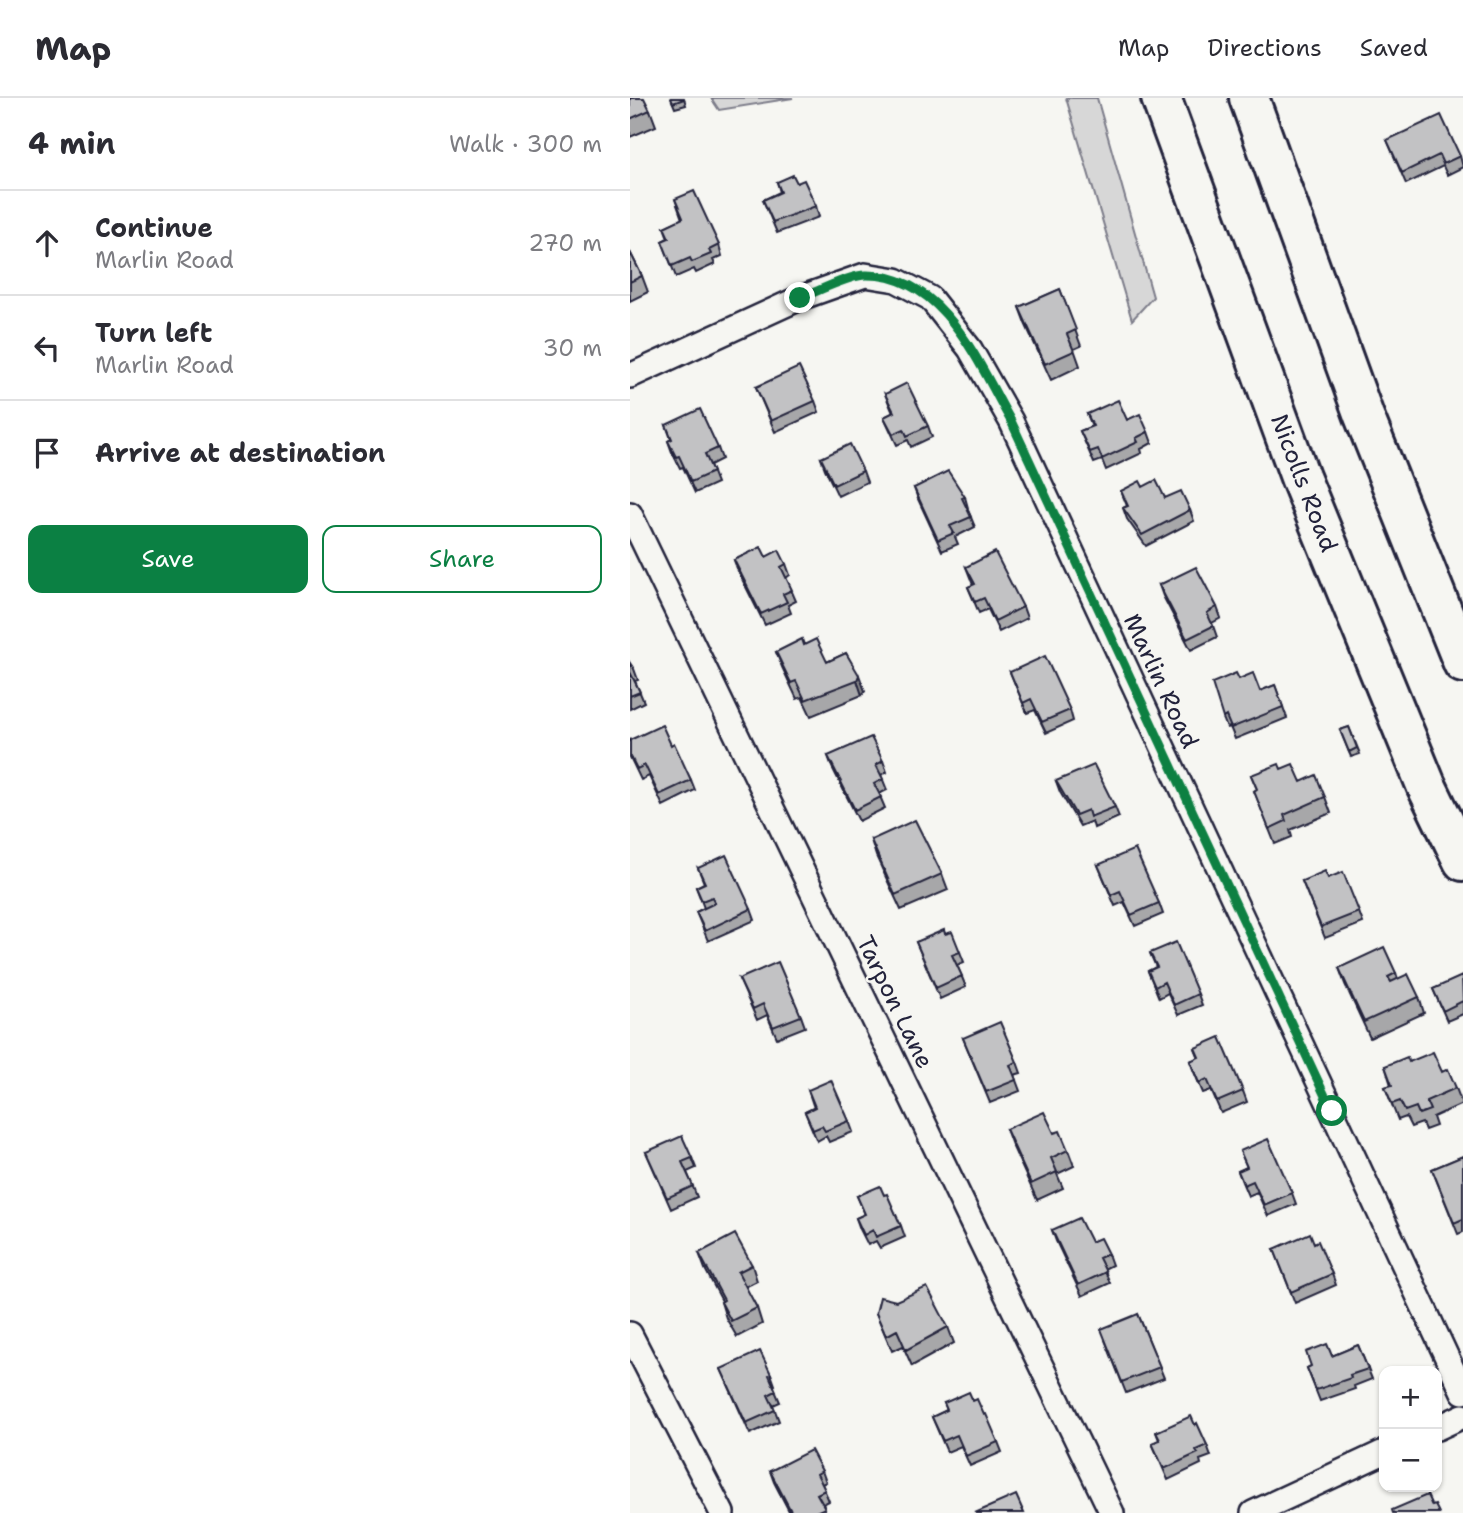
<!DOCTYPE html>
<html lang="en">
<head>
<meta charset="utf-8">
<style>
	body { margin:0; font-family:"Shantell Sans",sans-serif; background:#f2f2f3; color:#2b2b33 }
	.controls { position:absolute; right:21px; bottom:21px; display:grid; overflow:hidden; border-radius:14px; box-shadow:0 2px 5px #0004 }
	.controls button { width:63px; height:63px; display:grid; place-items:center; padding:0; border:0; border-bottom:2px solid #e1e1e2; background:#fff; color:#2b2b33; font:35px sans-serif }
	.stop { position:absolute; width:21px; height:21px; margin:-16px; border:5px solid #0b8043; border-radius:50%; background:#fff }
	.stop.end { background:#0b8043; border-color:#fff; box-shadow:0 2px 7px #0008 }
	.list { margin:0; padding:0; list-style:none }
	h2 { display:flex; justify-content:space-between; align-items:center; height:91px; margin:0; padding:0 28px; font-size:30px }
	h2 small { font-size:23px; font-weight:400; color:#7c7c81 }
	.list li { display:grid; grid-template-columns:46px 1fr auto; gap:21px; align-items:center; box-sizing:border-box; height:105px; padding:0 28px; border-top:2px solid #e1e1e2 }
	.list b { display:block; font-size:26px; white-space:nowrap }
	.list p { margin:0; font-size:23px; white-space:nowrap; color:#7c7c81 }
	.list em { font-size:23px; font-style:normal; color:#7c7c81 }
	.actions { display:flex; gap:14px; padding:21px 28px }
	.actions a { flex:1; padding:16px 0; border:2px solid #0b8043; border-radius:14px; text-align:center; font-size:24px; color:#0b8043 }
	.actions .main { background:#0b8043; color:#fff }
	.icon { flex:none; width:38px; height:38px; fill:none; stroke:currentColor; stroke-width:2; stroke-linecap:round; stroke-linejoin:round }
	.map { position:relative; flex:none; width:833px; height:1415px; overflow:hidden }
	header { display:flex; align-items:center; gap:42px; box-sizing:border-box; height:98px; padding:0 35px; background:#fff; border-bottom:2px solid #e1e1e2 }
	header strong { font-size:33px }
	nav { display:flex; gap:38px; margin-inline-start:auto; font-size:24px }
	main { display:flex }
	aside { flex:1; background:#fff }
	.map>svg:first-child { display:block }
	.green { fill:#d7d7d7; stroke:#7c7c89; stroke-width:2 }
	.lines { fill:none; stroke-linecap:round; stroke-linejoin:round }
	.street-casing { stroke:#22223b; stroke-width:28 }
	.highway-casing { stroke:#22223b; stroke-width:44 }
	.street { stroke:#f6f6f2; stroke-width:23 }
	.highway { stroke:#f6f6f2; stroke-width:38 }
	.wall { fill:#a7a7a9; stroke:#22223b; stroke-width:2 }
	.shaded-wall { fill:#888889; stroke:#22223b; stroke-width:2 }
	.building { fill:#c2c2c4; stroke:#22223b; stroke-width:2 }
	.route { stroke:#0b8043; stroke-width:9 }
	.labels { text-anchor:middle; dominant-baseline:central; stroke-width:5; stroke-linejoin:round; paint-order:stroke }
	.street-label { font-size:24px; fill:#22223b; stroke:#f6f6f2 }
</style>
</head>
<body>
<header>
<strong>Map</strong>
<nav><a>Map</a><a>Directions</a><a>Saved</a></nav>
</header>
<main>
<aside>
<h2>4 min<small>Walk · 300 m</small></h2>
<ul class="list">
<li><svg class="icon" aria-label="ahead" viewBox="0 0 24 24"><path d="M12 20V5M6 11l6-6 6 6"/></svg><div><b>Continue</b><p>Marlin Road</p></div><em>270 m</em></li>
<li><svg class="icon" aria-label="left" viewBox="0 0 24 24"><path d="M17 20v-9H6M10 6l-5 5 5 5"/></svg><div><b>Turn left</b><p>Marlin Road</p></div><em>30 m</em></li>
<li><svg class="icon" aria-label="arrive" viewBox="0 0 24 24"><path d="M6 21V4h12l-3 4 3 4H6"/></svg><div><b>Arrive at destination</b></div></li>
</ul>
<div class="actions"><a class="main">Save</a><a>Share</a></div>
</aside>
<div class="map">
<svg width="833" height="1415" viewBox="0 0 833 1415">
	<rect width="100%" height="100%" fill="#f6f6f2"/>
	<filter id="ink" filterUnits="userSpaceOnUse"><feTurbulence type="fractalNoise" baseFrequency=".0143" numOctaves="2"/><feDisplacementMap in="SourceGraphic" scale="14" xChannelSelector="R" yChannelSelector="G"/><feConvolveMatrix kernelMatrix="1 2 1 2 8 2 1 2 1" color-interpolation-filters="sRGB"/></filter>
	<g filter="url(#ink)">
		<path class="green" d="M81 0H163L89 12Z
			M436 0H467L523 199 502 222Z"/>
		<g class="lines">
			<defs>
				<path id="street" d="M0 278 170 200 235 177 266 182 300 200 340 251 381 323 833 1294
					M0 416 482 1415
					M0 1236 92 1415
					M807 1330 833 1318
					M623 1415 754 1354"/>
				<path id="highway" d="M531 0 670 379 796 687 833 763
					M619 0 734 318 833 565"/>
			</defs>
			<use href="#street" class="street-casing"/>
			<use href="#highway" class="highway-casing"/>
			<use href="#street" class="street"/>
			<use href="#highway" class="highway"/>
		</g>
		<path class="wall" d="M0 0 20 12 26 28 0 39Z
			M41 0H54L56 7 45 10Z
			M757 42 830 58 833 69 817 77 813 68 776 86Z
			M147 84 167 85 186 108 189 119 147 135 133 102 150 94Z
			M45 101 89 147 92 158 83 162 85 166 66 175 64 171 46 179 32 143 38 140 34 129 52 121Z
			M0 154 12 178 18 194 0 203Z
			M430 191 451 248 444 251 450 268 421 282 395 225 389 209Z
			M126 289 185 303 189 314 145 334Z
			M255 296 298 328 302 339 281 349 278 342 267 347 254 319 263 315Z
			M457 316 497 322 518 334 522 345 511 351 512 355 476 372 472 362 464 365 450 333 462 328Z
			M36 327 88 350 92 361 80 367 87 385 65 395 53 369 50 370 42 354 38 343 41 341Z
			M191 360 233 373 237 384 208 398 195 371Z
			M513 389 560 412 564 423 516 448 497 421 493 410 497 408 491 393Z
			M284 390 335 399 338 410H337L345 429 325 439 328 446 312 453 288 401Z
			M136 459 156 466 160 477 156 480 166 503 158 507 161 515 135 527 108 473 104 462Z
			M336 469 393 509 397 520 369 534 358 511 349 515 338 489 343 487Z
			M529 487 587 509 591 520 582 525 587 539 561 552 533 498Z
			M174 547 197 564 216 555 235 593 232 597 181 618 172 599 167 601 152 569 146 554Z
			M0 565 4 571 8 582 5 583 14 604 0 611Z
			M380 574 440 612 443 623 416 635 405 612 397 615Z
			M609 581 630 593 645 587 657 620 605 641 600 629 597 630 593 620Z
			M719 629 730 656 721 659 710 632Z
			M0 642 41 647 61 682 65 692 33 708 19 678 11 682 0 659Z
			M198 658 253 663 257 674 251 677 257 692 249 696 255 710 229 723 202 669Z
			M651 671 695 699 701 715 660 732 662 739 645 746 624 693 627 691 621 677Z
			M426 683 485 709 489 719 464 730 462 723 450 728 430 694Z
			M241 742 312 776 318 792 271 812 246 758Z
			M468 767 529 805 533 816 505 828 494 804 485 808Z
			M68 770 121 811 125 822 78 843 66 814 74 810 66 789 74 785Z
			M698 780 729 814 733 825 695 840 672 783Z
			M315 836 330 854 334 864 327 867 336 889 310 901 286 844Z
			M520 855 568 896 572 907 548 917 538 895 529 900 518 873 526 869Z
			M709 870 766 875 768 881 789 899 794 915 740 940 715 886Z
			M833 880V916L817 923 803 891Z
			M109 881 171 918 175 929 147 940 137 917 127 922Z
			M333 940 387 964 391 975 384 977 390 993 360 1005Z
			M565 950 613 993 617 1004 591 1015 581 992 573 995 564 974 560 963 569 960Z
			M779 964 812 974 826 990 832 1006 803 1019 806 1028 795 1032 792 1025 781 1029 776 1019 768 1022 755 989 761 987 755 968Z
			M178 992 219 1023 223 1034 199 1044 196 1038 187 1043 175 1014 184 1010Z
			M376 1031 424 1035 438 1052 444 1068 427 1076 433 1090 407 1102 382 1047Z
			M610 1053 662 1095 666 1106 638 1118 627 1094 618 1098 612 1084 608 1073 617 1069Z
			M16 1054 62 1060 66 1070 57 1074 67 1099 41 1111Z
			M833 1058V1134L828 1136 802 1071Z
			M254 1097 271 1128 275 1139 250 1150 246 1143 238 1147 230 1131 226 1120 235 1116 227 1098Z
			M422 1132 478 1156 482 1167 474 1171 480 1185 452 1198 426 1143Z
			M684 1145 702 1176 706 1187 665 1205 644 1151Z
			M69 1155 122 1167 127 1183 115 1189 127 1210 132 1226 107 1239 96 1220 91 1204 92 1203 75 1171Z
			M246 1215 318 1229 324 1245 282 1268 273 1248 262 1253Z
			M508 1216 534 1280 496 1295 475 1242Z
			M728 1247 742 1281 724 1288 725 1291 690 1303 677 1270 702 1258Z
			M91 1271 141 1276 145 1287 143 1288 150 1304 143 1307 149 1323 120 1336Z
			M343 1303 354 1317 368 1344 372 1354 340 1368 331 1348 317 1354 302 1319 317 1312 314 1305Z
			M565 1327 577 1347 581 1358 570 1362 571 1366 538 1382 522 1345 529 1342 526 1334Z
			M140 1373H192L196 1384 192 1386 199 1403 193 1406 196 1415H160L144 1384Z"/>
		<path class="shaded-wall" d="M229 577 235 593 232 597 227 582Z"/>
		<path class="building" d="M0 0H14L20 12 0 21Z
			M41 0H53L54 1 43 5Z
			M811 17 830 58 813 66 809 57 772 75 757 42Z
			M163 77 167 85 174 82 186 108 143 124 133 102 151 94 147 84Z
			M64 93 89 147 79 152 81 156 62 164 60 160 42 168 32 143 39 140 34 129 53 120 45 101Z
			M0 154 12 178 0 184Z
			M430 191 446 232 437 236 444 253 415 266 389 209Z
			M169 269 185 303 141 323 126 289Z
			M277 285 298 328 277 338 274 331 263 336 254 319 264 314 255 296Z
			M488 302 497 322 510 316 518 334 506 340 508 344 472 361 468 351 460 354 450 333 463 328 457 316Z
			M70 311 88 350 75 356 83 374 61 384 49 358 46 359 38 343 42 341 36 327Z
			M220 346 233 373 204 387 191 360Z
			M318 373 335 399 332 400 341 419 320 428 324 435 308 442 284 390Z
			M526 382 535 400 551 393 560 412 512 437 493 410 498 408 491 393 510 383 513 389Z
			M131 449 136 459 149 452 156 466 151 469 162 492 153 496 157 504 131 516 104 462Z
			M365 454 393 509 365 523 354 500 345 504 338 489 345 486 336 469Z
			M566 469 587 509 577 515 583 528 557 541 529 487Z
			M172 541 174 547 186 541 197 564 216 555 229 577 227 582 175 602 166 583 161 585 146 554Z
			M415 558 440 612 412 624 401 601 393 605 380 574Z
			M0 574 10 594 0 598Z
			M606 575 609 581 623 575 630 593 645 587 653 609 601 630 596 618 593 620 582 585Z
			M32 627 41 647 44 645 61 682 29 697 15 667 7 671 0 657V642Z
			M719 629 727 650 719 654 710 632Z
			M241 639 253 663 246 667 253 681 244 686 251 699 225 712 198 658Z
			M649 666 651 671 663 666 671 684 686 677 695 699 654 717 656 723 639 731 624 693 627 691 621 677Z
			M464 667 485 709 460 719 458 712 446 717 426 683Z
			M285 722 312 776 265 797 241 742Z
			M505 751 529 805 501 817 490 793 481 797 468 767Z
			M96 757 121 811 75 833 66 814 85 805 82 799 72 803 66 789 75 785 68 770Z
			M695 773 698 780 713 774 729 814 691 829 672 783Z
			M314 832 315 836 322 834 330 854 322 857 332 878 306 890 286 844Z
			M546 844 568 896 544 907 534 884 525 889 518 873 527 869 520 855Z
			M754 849 766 875 758 879 761 884 778 876 789 899 734 924 709 870Z
			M148 864 171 918 143 929 133 906 123 911 109 881Z
			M832 878 833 903 813 913 803 891Z
			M370 924 387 964 380 967 386 982 356 994 333 940Z
			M590 939 613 993 587 1004 577 981 569 985 560 963 569 959 565 950Z
			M803 954 812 974 818 971 826 990 796 1003 800 1012 789 1016 786 1009 775 1013 770 1003 762 1006 755 989 762 987 755 968 777 959 779 964Z
			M201 982 219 1023 195 1033 192 1028 183 1032 175 1014 185 1009 178 992Z
			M414 1014 424 1035 430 1033 438 1052 421 1060 427 1074 401 1086 376 1031Z
			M52 1038 62 1060 52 1064 63 1088 37 1100 16 1054Z
			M638 1041 662 1095 634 1107 623 1083 614 1087 608 1073 617 1069 610 1053Z
			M833 1058V1121L824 1125 802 1071Z
			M250 1088 254 1097 257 1096 271 1128 246 1139 243 1132 234 1137 226 1120 235 1116 227 1098Z
			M449 1120 461 1144 470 1140 478 1156 469 1160 476 1174 448 1187 422 1132Z
			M680 1135 684 1145 688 1143 702 1176 661 1194 644 1151Z
			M105 1136 122 1167 108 1174 127 1210 101 1223 91 1204 94 1202 69 1155Z
			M297 1189 318 1229 276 1252 267 1232 256 1238 246 1215 250 1199 266 1203Z
			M508 1216 530 1269 492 1284 471 1231Z
			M697 1246 702 1258 728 1247 738 1271 720 1277 721 1280 686 1292 677 1270 681 1268 676 1254Z
			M130 1253 141 1276 139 1277 146 1293 138 1297 145 1312 116 1325 91 1271Z
			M339 1294 343 1303 347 1301 354 1317 356 1316 368 1344 336 1358 327 1337 313 1343 302 1319 317 1312 314 1305Z
			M561 1318 565 1327 567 1325 577 1347 566 1352 568 1355 534 1371 522 1345 530 1342 526 1334Z
			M181 1352 192 1373 187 1376 195 1392 187 1396 195 1410 184 1415H162L140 1373Z
			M386 1397 394 1415H345Z
			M797 1397 802 1408 805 1407 809 1415H763L762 1412Z"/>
	</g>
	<g class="lines" filter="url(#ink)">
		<path class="route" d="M170 200C187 194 219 177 236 177 314 176 349 267 381 323L702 1013"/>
	</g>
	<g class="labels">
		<g class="street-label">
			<text transform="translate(674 385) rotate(69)">Nicolls Road</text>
			<text transform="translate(531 583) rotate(65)">Marlin Road</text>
			<text transform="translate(265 904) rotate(64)">Tarpon Lane</text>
		</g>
	</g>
</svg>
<div class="controls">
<button>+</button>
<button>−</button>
</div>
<div class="stop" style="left:702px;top:1013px"></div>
<div class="stop end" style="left:170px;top:200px"></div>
</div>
</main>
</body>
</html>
